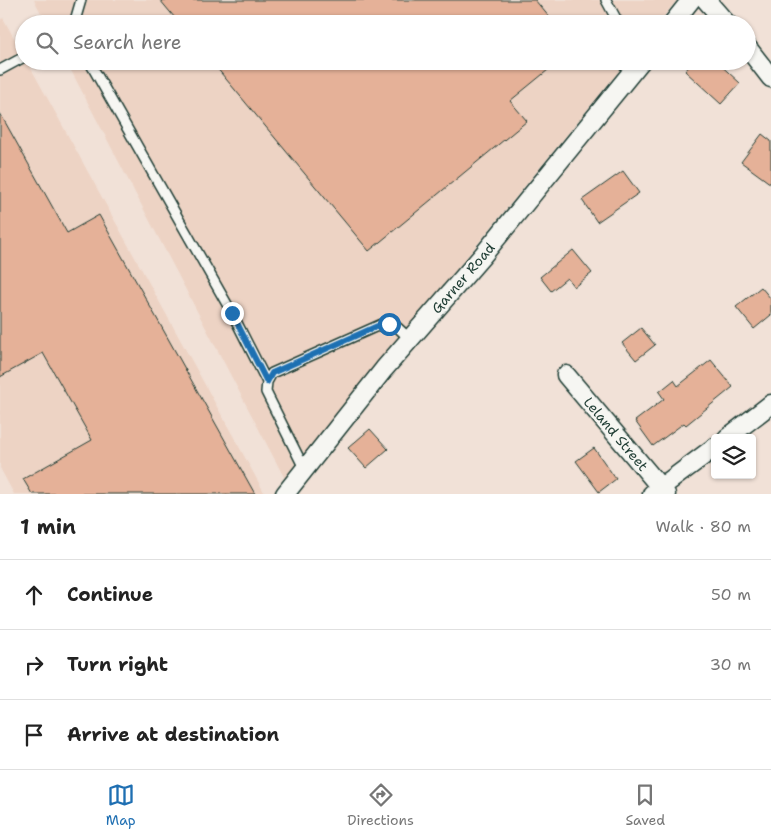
<!DOCTYPE html>
<html lang="en">
<head>
<meta charset="utf-8">
<style>
	body { margin:0; font-family:"Shantell Sans",sans-serif; background:#f6f6f6; color:#222 }
	.controls { position:absolute; right:15px; bottom:15px; display:grid; overflow:hidden; border-radius:5px; box-shadow:0 1px 4px #0004 }
	.controls button { width:45px; height:45px; display:grid; place-items:center; padding:0; border:0; border-bottom:1px solid #e0e0e0; background:#fff; color:#222; font:25px sans-serif }
	.stop { position:absolute; width:15px; height:15px; margin:-11px; border:4px solid #1f6fb2; border-radius:50%; background:#fff }
	.stop.end { background:#1f6fb2; border-color:#fff; box-shadow:0 1px 5px #0008 }
	.list { margin:0; padding:0; list-style:none }
	h2 { display:flex; justify-content:space-between; align-items:center; height:65px; margin:0; padding:0 20px; font-size:21px }
	h2 small { font-size:16px; font-weight:400; color:#767676 }
	.list li { display:grid; grid-template-columns:32px 1fr auto; gap:15px; align-items:center; box-sizing:border-box; height:70px; padding:0 20px; border-top:1px solid #e0e0e0 }
	.list b { display:block; font-size:19px; white-space:nowrap }
	.list em { font-size:16px; font-style:normal; color:#767676 }
	.icon { flex:none; width:28px; height:28px; fill:none; stroke:currentColor; stroke-width:2; stroke-linecap:round; stroke-linejoin:round }
	.map { position:relative; flex:none; width:771px; height:494px; overflow:hidden }
	.search { position:absolute; background:#fff; box-shadow:0 1px 4px #0004; left:15px; right:15px; top:15px; height:55px; display:flex; align-items:center; gap:12px; box-sizing:border-box; padding:0 18px; border-radius:28px; color:#767676; font-size:19px }
	.sheet { height:275px; background:#fff }
	nav { display:flex; justify-content:space-around; align-items:center; box-sizing:border-box; height:70px; border-top:1px solid #e0e0e0; background:#fff; font-size:14px; color:#767676 }
	nav a { display:grid; justify-items:center; gap:2px }
	nav .on { color:#1f6fb2 }
	.map>svg:first-child { display:block }
	.built { fill:#edd3c4 }
	.building { fill:#e5b198; stroke:#1f3d34 }
	.lines { fill:none; stroke-linecap:round; stroke-linejoin:round }
	.lane-casing { stroke:#1f3d34; stroke-width:12 }
	.street-casing { stroke:#1f3d34; stroke-width:21 }
	.lane { stroke:#f6f6f2; stroke-width:9 }
	.street { stroke:#f6f6f2; stroke-width:18 }
	.route { stroke:#1f6fb2; stroke-width:6 }
	.labels { text-anchor:middle; dominant-baseline:central; stroke-width:5; stroke-linejoin:round; paint-order:stroke }
	.street-label { font-size:14px; fill:#1f3d34; stroke:#f6f6f2 }
</style>
</head>
<body>
<div class="map">
<svg width="771" height="494" viewBox="0 0 771 494">
	<rect width="100%" height="100%" fill="#f1e1d7"/>
	<filter id="ink" filterUnits="userSpaceOnUse"><feTurbulence type="fractalNoise" baseFrequency=".02" numOctaves="2"/><feDisplacementMap in="SourceGraphic" scale="10" xChannelSelector="R" yChannelSelector="G"/><feConvolveMatrix kernelMatrix="1 2 1 2 8 2 1 2 1" color-interpolation-filters="sRGB"/></filter>
	<g filter="url(#ink)">
		<path class="built" d="M34 0H677L657 24H47Z
			M3 18 24 56V61H27L265 494H14L0 468V20Z
			M66 61H627L285 479Z"/>
		<path class="building" d="M160 0H535L555 24H180Z
			M211 61H559L510 101 527 121 369 251Z
			M694 61H716L740 83 721 104 685 71Z
			M0 113 67 233 99 215 255 494H32L23 479 92 440 43 353 0 377Z
			M762 134 771 141V184L741 162Z
			M623 171 639 193 597 222 582 200Z
			M573 250 592 273 574 287 567 278 551 291 540 277Z
			M761 287 771 299V315L754 329 736 307Z
			M641 328 655 345 636 360 622 343Z
			M711 360 733 387 686 425 684 423 653 446 635 421 664 399 659 392 674 380 678 386Z
			M370 429 388 449 366 468 348 448Z
			M594 448 616 479 599 492 576 461Z"/>
		<g class="lines">
			<defs>
				<path id="lane" d="M606 0 619 24
					M74 24 81 0
					M89 61 232 313 267 382
					M0 70 24 57
					M304 468 266 392 267 382 272 373 382 324 397 327 410 339"/>
				<path id="street" d="M706 0 727 24
					M672 24 691 0
					M747 47 771 78
					M566 375 666 494
					M727 438 771 404
					M285 494 384 369 483 255 641 61
					M652 494 715 447"/>
			</defs>
			<use href="#lane" class="lane-casing"/>
			<use href="#street" class="street-casing"/>
			<use href="#lane" class="lane"/>
			<use href="#street" class="street"/>
		</g>
	</g>
	<g class="lines" filter="url(#ink)">
		<path class="route" d="M232 313 267 382 272 373 382 324H389"/>
	</g>
	<g class="labels">
		<g class="street-label">
			<text transform="translate(463 278) rotate(-49)">Garner Road</text>
			<text transform="translate(616 434) rotate(50)">Leland Street</text>
		</g>
	</g>
</svg>
<div class="controls">
<button><svg class="icon" aria-label="layers" viewBox="0 0 24 24"><path d="M12 4l9 5-9 5-9-5zM3 14l9 5 9-5"/></svg></button>
</div>
<div class="stop" style="left:389px;top:324px"></div>
<div class="stop end" style="left:232px;top:313px"></div>
<div class="search"><svg class="icon" aria-label="search" viewBox="0 0 24 24"><circle cx="10" cy="10" r="6"/><path d="M15 15l6 6"/></svg>Search here</div>
</div>
<section class="sheet">
<h2>1 min<small>Walk · 80 m</small></h2>
<ul class="list">
<li><svg class="icon" aria-label="ahead" viewBox="0 0 24 24"><path d="M12 20V5M6 11l6-6 6 6"/></svg><div><b>Continue</b></div><em>50 m</em></li>
<li><svg class="icon" aria-label="right" viewBox="0 0 24 24"><path d="M7 20v-9h11M14 6l5 5-5 5"/></svg><div><b>Turn right</b></div><em>30 m</em></li>
<li><svg class="icon" aria-label="arrive" viewBox="0 0 24 24"><path d="M6 21V4h12l-3 4 3 4H6"/></svg><div><b>Arrive at destination</b></div></li>
</ul>
</section>
<nav>
<a class="on"><svg class="icon" aria-label="map" viewBox="0 0 24 24"><path d="M3 6l6-2 6 2 6-2v14l-6 2-6-2-6 2zM9 4v14M15 6v14"/></svg>Map</a>
<a><svg class="icon" aria-label="directions" viewBox="0 0 24 24"><path d="M12 3l9 9-9 9-9-9zM9 14v-3h6M13 9l2 2-2 2"/></svg>Directions</a>
<a><svg class="icon" aria-label="saved" viewBox="0 0 24 24"><path d="M7 4h10v16l-5-4-5 4z"/></svg>Saved</a>
</nav>
</body>
</html>
